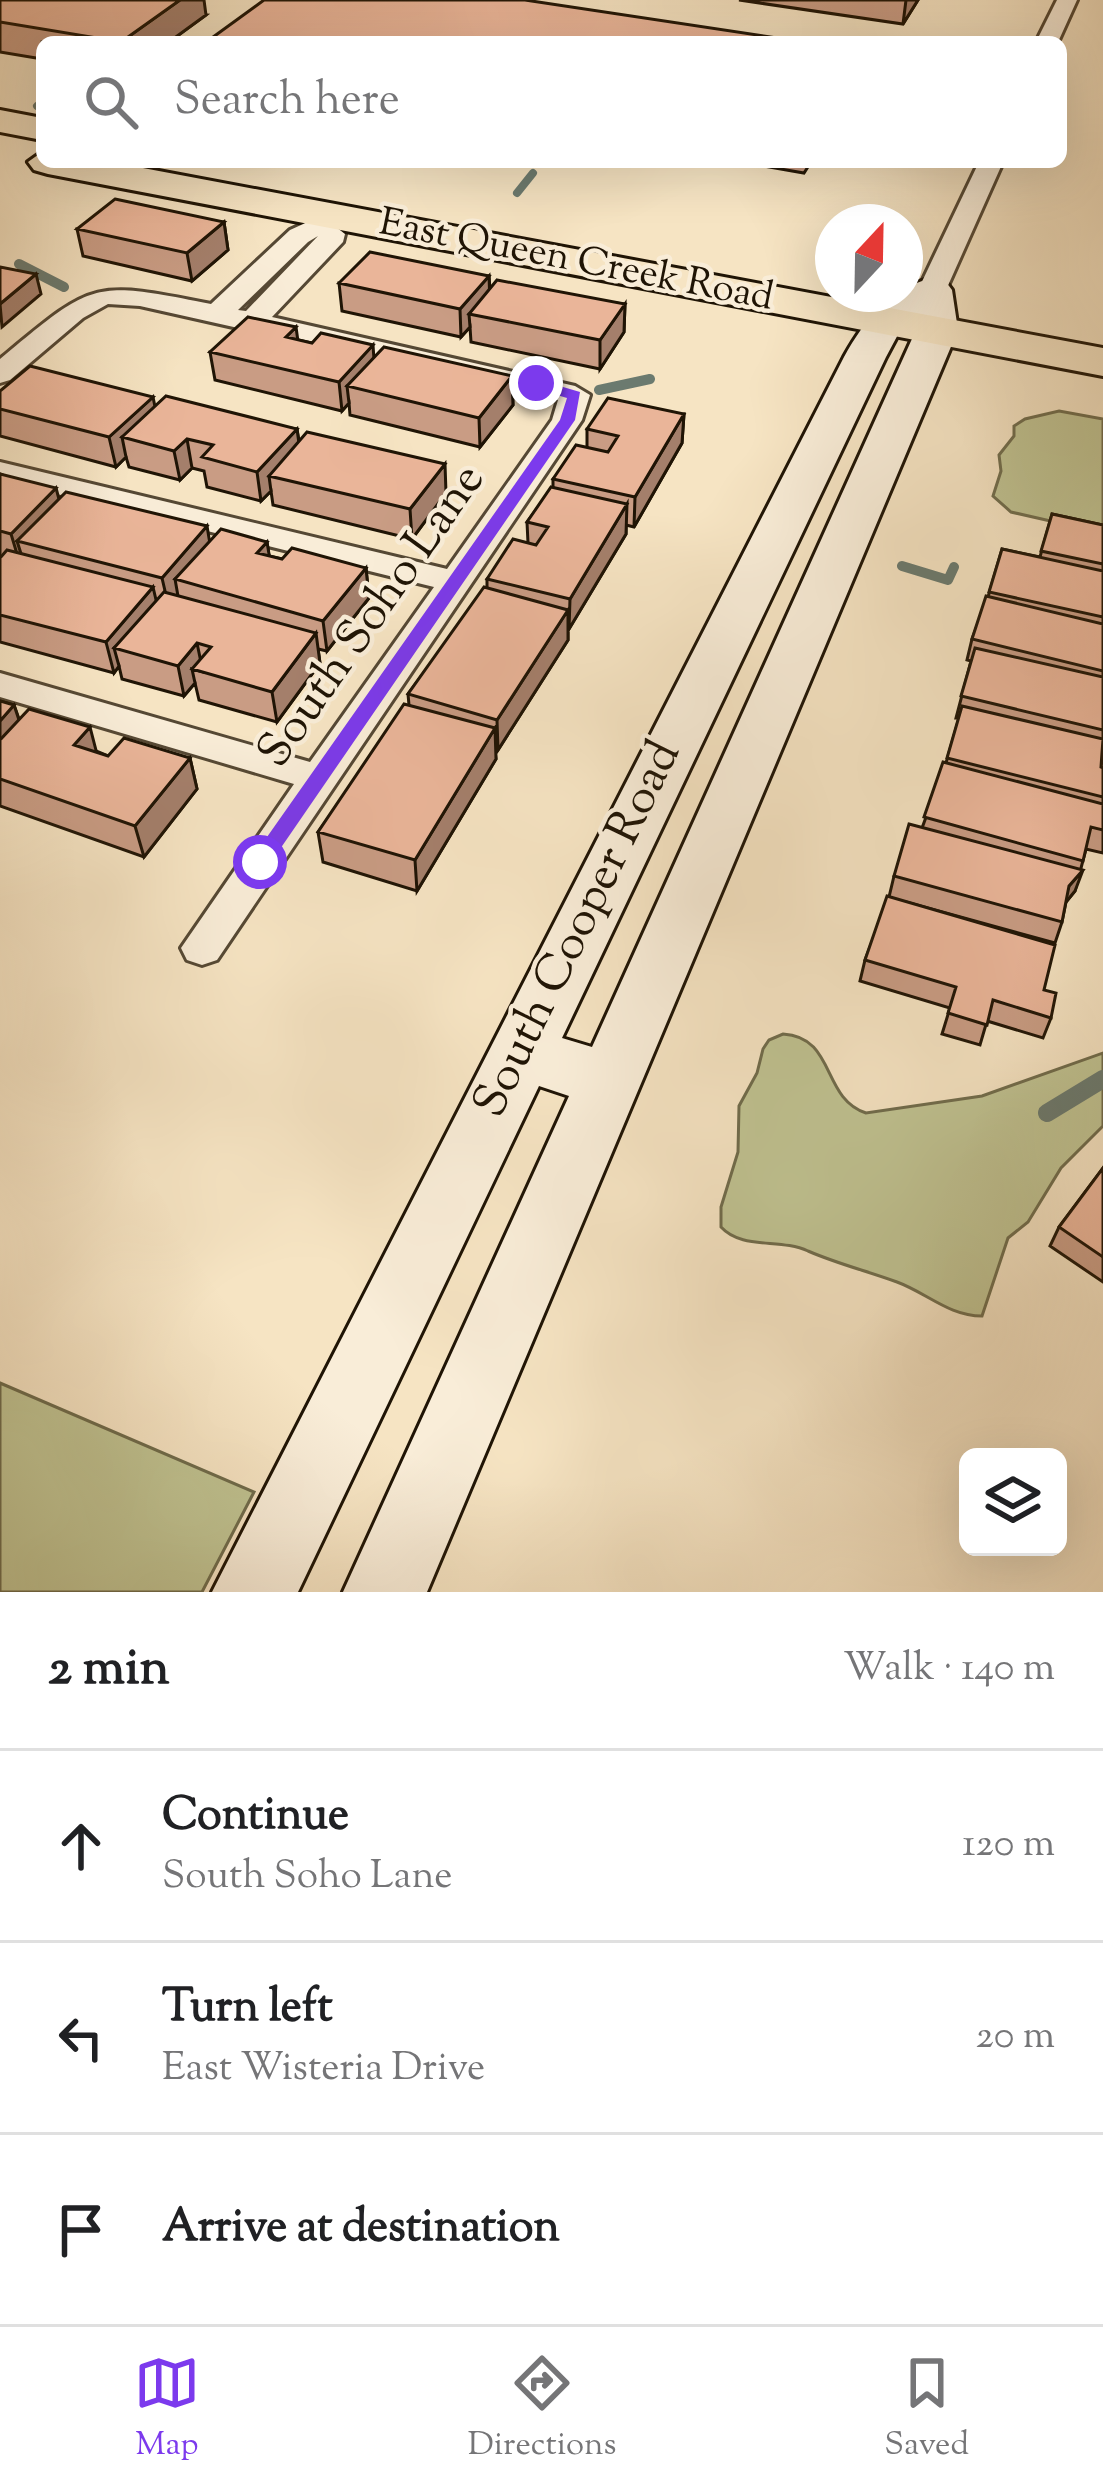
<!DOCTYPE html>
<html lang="en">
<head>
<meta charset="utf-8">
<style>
	body { margin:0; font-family:"Sorts Mill Goudy",serif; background:#f6f6f6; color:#202124 }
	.controls { position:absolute; right:36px; bottom:36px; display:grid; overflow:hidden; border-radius:18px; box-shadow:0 12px 48px #0002 }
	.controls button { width:108px; height:108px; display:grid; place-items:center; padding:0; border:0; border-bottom:3px solid #e0e0e0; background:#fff; color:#202124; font:60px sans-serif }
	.compass { position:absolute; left:815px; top:204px; width:108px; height:108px; border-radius:50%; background:#fff; box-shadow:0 12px 48px #0002; rotate:22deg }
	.stop { position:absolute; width:36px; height:36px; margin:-27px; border:9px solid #7c3aed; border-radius:50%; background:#fff }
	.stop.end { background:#7c3aed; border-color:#fff; box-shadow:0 3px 12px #0008 }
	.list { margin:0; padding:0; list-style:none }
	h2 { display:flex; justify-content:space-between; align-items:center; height:156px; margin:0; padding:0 48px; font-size:51px }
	h2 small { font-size:39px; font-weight:400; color:#757577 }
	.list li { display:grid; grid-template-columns:78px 1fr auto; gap:36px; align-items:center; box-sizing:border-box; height:192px; padding:0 48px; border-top:3px solid #e0e0e0 }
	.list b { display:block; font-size:45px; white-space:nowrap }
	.list p { margin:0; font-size:39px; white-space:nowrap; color:#757577 }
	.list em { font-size:39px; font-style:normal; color:#757577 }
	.icon { flex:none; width:66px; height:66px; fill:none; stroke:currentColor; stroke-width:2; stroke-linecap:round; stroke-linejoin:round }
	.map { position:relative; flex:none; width:1103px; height:1592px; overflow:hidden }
	.search { position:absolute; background:#fff; box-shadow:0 12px 48px #0002; left:36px; right:36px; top:36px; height:132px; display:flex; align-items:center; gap:30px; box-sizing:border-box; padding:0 42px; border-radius:18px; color:#757577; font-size:45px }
	.sheet { height:732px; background:#fff }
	nav { display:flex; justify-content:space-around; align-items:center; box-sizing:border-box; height:168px; border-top:3px solid #e0e0e0; background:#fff; font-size:33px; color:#757577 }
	nav a { display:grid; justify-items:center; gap:6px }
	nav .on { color:#7c3aed }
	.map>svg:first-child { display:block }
	.green { fill:#c0c392; stroke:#706c4c; stroke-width:3 }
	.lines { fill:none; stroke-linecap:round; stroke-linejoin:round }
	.stream-far2 { stroke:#6b7a6f; stroke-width:8 }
	.stream-far1 { stroke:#6b7a6f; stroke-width:10 }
	.stream { stroke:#6b7a6f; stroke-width:18 }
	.street-casing { stroke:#554834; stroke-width:6 }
	.secondary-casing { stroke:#1f1405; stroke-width:6 }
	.primary-casing { stroke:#1f1405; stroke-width:6 }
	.street { fill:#f9edd8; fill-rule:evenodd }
	.secondary { fill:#f9edd8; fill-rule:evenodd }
	.primary { fill:#f6e4c3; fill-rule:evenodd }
	.wall { fill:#c99c84; stroke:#1f1405; stroke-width:3 }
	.shaded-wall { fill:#a47f6b; stroke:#1f1405; stroke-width:3 }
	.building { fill:#eab599; stroke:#1f1405; stroke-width:3 }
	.route { fill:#7c3aed }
	.labels { text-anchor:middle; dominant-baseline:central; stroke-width:9; stroke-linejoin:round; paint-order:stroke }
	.far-street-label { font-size:39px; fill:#1f1405; stroke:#f9edd8 }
	.street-label { font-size:48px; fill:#1f1405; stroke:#f9edd8 }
</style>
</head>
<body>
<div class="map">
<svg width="1103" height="1592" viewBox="0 0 1103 1592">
	<rect width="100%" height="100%" fill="#f6e4c3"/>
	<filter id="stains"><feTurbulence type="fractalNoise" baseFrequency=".00167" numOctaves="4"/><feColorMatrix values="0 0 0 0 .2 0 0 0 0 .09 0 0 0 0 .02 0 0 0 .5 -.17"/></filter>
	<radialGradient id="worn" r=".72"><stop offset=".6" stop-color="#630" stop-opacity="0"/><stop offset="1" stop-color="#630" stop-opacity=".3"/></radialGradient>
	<path class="green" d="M1059 411 1103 419V533L1011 512 993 496 1001 471 999 455 1014 436V426L1025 419Z
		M783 1034C836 1037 821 1098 866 1113L982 1096 1103 1053V1126L1061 1168 1028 1222 1008 1238 982 1316C949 1316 927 1293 897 1282 867 1271 838 1264 808 1251 780 1238 742 1250 721 1227V1207L738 1152 739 1106 757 1073 763 1049 769 1040Z
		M0 1383 254 1492 202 1592H0Z"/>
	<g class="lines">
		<path class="stream-far2" d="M37 106 42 102
			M517 193 533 173"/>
		<path class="stream-far1" d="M19 264 64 287
			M599 390 650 379
			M902 566 948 580 954 567"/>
		<path class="stream" d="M1047 1113 1103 1079"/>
		<defs>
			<path id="street" d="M1057 0H1077L1058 42H1036Z
				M979 162H1003L946 290 932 298 922 296 918 290Z
				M336 209 349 217 336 227 345 234 343 242 272 317 575 386 590 395 582 420 217 960 202 965 187 960 181 948 294 784 0 697V673L310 762 434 587 0 480V462L447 569 552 420 558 400 140 306 108 304 83 318 10 380 0 383V359C94 281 91 280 211 304L290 230ZM318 236 246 311 238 310 308 242Z"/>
			<path id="secondary" d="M932 278 946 282 952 290 958 330 427 1592H343L569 1096 539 1086 298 1592H212L844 357C866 318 889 289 932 278ZM915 319 916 330 592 1047 562 1038 886 357 902 327Z"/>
			<path id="primary" d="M0 110 42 118V140L0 132Z
				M42 152V162H111L1103 348V376L48 174 34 170 28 162Z"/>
		</defs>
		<use href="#street" class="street-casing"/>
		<use href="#secondary" class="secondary-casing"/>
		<use href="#primary" class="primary-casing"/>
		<use href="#street" class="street"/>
		<use href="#secondary" class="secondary"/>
		<use href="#primary" class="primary"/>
	</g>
	<path class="wall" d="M0 0 206 15 169 42H42V59L0 52Z
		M739 0H918L903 24Z
		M740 162H811L804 173Z
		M224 222 228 250 192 281 83 256 77 229Z
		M489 276 490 289 625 304 624 332 600 369 471 342 470 327 461 337 342 311 339 283Z
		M298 340 374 357 512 376 513 405 480 447 350 415 349 403 342 411 215 380 210 352Z
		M0 391 155 407 297 429 299 441 446 493 412 539 273 505 271 491 261 501 207 487 204 471 192 468 180 480 129 467 126 457 116 467 0 436Z
		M684 414 682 443 634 527 626 525V534L569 629H568V640L498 750 495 749 496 759 417 891 323 862 318 832 409 705 408 694 487 588V579L528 543 527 522 553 487V479L587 447V429Z
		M0 474 59 499 210 541 267 542 269 556 282 559 366 568 369 598 327 651 318 649 320 663 277 722 199 700 195 683 184 696 122 679 119 666 114 673 0 642Z
		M1052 514 1103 525V755L1101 767 1103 768V853L1086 849 1075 891 1066 902 1062 922 1055 943 906 902 1044 990 1051 1018 1043 1038 987 1021 980 1045 942 1034 950 1008 860 981 865 960 889 897 894 876 922 828 946 763 959 718H956L971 661 967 660 972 639 988 597 1002 549 1040 557Z
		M0 701 14 705 19 719 108 756 190 758 197 789 144 857 0 806Z
		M1103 1168V1282L1050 1246 1059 1227Z"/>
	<path class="shaded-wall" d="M180 0H204L206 15 169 42H121Z
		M906 0H918L903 24Z
		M224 222 228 250 192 281 187 253Z
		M36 274 41 294 2 327 0 304Z
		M489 276 490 304 469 314 470 327 461 337 460 309Z
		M625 304 624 332 600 369V340Z
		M296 327 300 356 286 337Z
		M373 345 375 374 347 386 349 403 342 411 339 382Z
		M512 376 513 405 480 447 479 418Z
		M153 397 159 426 122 437 126 457 116 467 109 437Z
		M684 414 682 443 634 527 635 497Z
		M297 429 301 458 269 476 271 491 261 501 257 472Z
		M187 439 192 468 180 480 174 451Z
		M445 464 446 493 412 539 410 509Z
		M56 488 64 518 17 541 23 560 20 564 11 534Z
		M627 504 626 534 569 629 570 599Z
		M207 526 212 556 175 579 178 596 169 608 162 578Z
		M267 542 272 572 257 553Z
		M366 568 369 598 327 651 323 621Z
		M153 587 160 617 114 648 119 666 114 673 106 642Z
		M568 610V640L498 750 497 720Z
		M316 633 320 663 277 722 272 692Z
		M197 643 203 672 192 669 195 683 184 696 178 666Z
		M14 705 24 735 0 763V721Z
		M90 727 98 758 74 745Z
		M495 728 496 759 417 891 415 860Z
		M190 758 197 789 144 857 135 826Z
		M1083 870 1075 891 1062 907 1069 886Z"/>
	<path class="building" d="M0 0H180L121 42 0 22Z
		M264 0H525L804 42H219L209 40Z
		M115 199 224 222 187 253 77 229Z
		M370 252 489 276 460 309 339 283Z
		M0 267 36 274 0 304Z
		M497 280 625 304 600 340 469 314Z
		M248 317 296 327 286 337 312 343 321 333 373 345 339 382 210 352Z
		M384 347 512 376 479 418 347 386Z
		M30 366 153 397 109 437 0 409V391Z
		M166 396 297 429 257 472 202 457 213 445 187 439 174 451 122 437Z
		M608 398 684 414 635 497 553 479 576 445 608 452 618 436 587 429Z
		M307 432 445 464 410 509 269 476Z
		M0 474 56 488 11 534 0 531Z
		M551 487 627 504 570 599 487 579 513 539 536 545 548 527 527 522Z
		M66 492 207 526 162 578 17 541Z
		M1052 514 1103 525V564L1041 551Z
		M221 529 267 542 257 553 282 559 292 548 366 568 323 621 175 579Z
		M1002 549 1103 571V617L989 592Z
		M7 550 153 587 106 642 0 615V558Z
		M484 587 568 610 497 720 408 694Z
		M164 592 316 633 272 692 192 669 211 647 197 643 178 666 114 648Z
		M986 596 1103 624V671L972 639Z
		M975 648 1103 677V730L961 696Z
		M0 701 14 705 0 721Z
		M404 704 495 728 415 860 318 832Z
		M962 706 1103 739 1101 767 1103 768V797L947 758Z
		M29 709 90 727 74 745 108 756 124 738 190 758 135 826 0 779V740Z
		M943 762 1103 804V830L1091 827 1083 861 924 817Z
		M909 824 1083 870 1069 886 1062 922 894 876Z
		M887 896 1055 945 1044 990 1056 993 1051 1018 993 1000 987 1025 948 1013 956 987 865 960Z
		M1103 1168V1257L1059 1227Z"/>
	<path class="route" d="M536 379 580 392 575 420 267 868H253V857L560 420 567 398 530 387Z"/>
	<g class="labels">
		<g class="far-street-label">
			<text transform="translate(576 262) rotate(11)">East Queen Creek Road</text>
		</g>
		<g class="street-label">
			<text transform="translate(373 617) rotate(-55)">South Soho Lane</text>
			<text transform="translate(579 930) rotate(-64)">South Cooper Road</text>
		</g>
	</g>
	<rect width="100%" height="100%" filter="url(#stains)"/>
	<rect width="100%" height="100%" fill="url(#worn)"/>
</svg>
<div class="controls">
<button><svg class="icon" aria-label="layers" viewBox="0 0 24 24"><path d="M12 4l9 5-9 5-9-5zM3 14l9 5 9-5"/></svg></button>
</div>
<svg class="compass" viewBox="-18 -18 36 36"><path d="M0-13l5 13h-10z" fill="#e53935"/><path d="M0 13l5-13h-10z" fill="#757577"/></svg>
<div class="stop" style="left:260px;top:862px"></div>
<div class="stop end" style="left:536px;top:383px"></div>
<div class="search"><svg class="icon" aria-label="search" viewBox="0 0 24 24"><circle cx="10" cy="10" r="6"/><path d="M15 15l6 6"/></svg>Search here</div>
</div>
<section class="sheet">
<h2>2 min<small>Walk · 140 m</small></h2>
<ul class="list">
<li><svg class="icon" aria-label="ahead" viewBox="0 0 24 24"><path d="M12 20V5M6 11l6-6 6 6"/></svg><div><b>Continue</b><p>South Soho Lane</p></div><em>120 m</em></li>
<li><svg class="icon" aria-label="left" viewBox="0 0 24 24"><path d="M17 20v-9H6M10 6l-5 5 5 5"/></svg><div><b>Turn left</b><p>East Wisteria Drive</p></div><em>20 m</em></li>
<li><svg class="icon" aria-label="arrive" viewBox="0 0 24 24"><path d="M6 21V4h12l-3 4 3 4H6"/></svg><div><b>Arrive at destination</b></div></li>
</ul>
</section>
<nav>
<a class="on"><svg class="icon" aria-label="map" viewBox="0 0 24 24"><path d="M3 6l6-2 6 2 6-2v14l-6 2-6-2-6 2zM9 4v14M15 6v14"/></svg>Map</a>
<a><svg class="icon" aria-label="directions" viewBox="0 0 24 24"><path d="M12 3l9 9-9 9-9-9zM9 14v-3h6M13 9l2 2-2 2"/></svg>Directions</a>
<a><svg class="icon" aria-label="saved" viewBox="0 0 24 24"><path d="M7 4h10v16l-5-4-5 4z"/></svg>Saved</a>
</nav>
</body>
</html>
